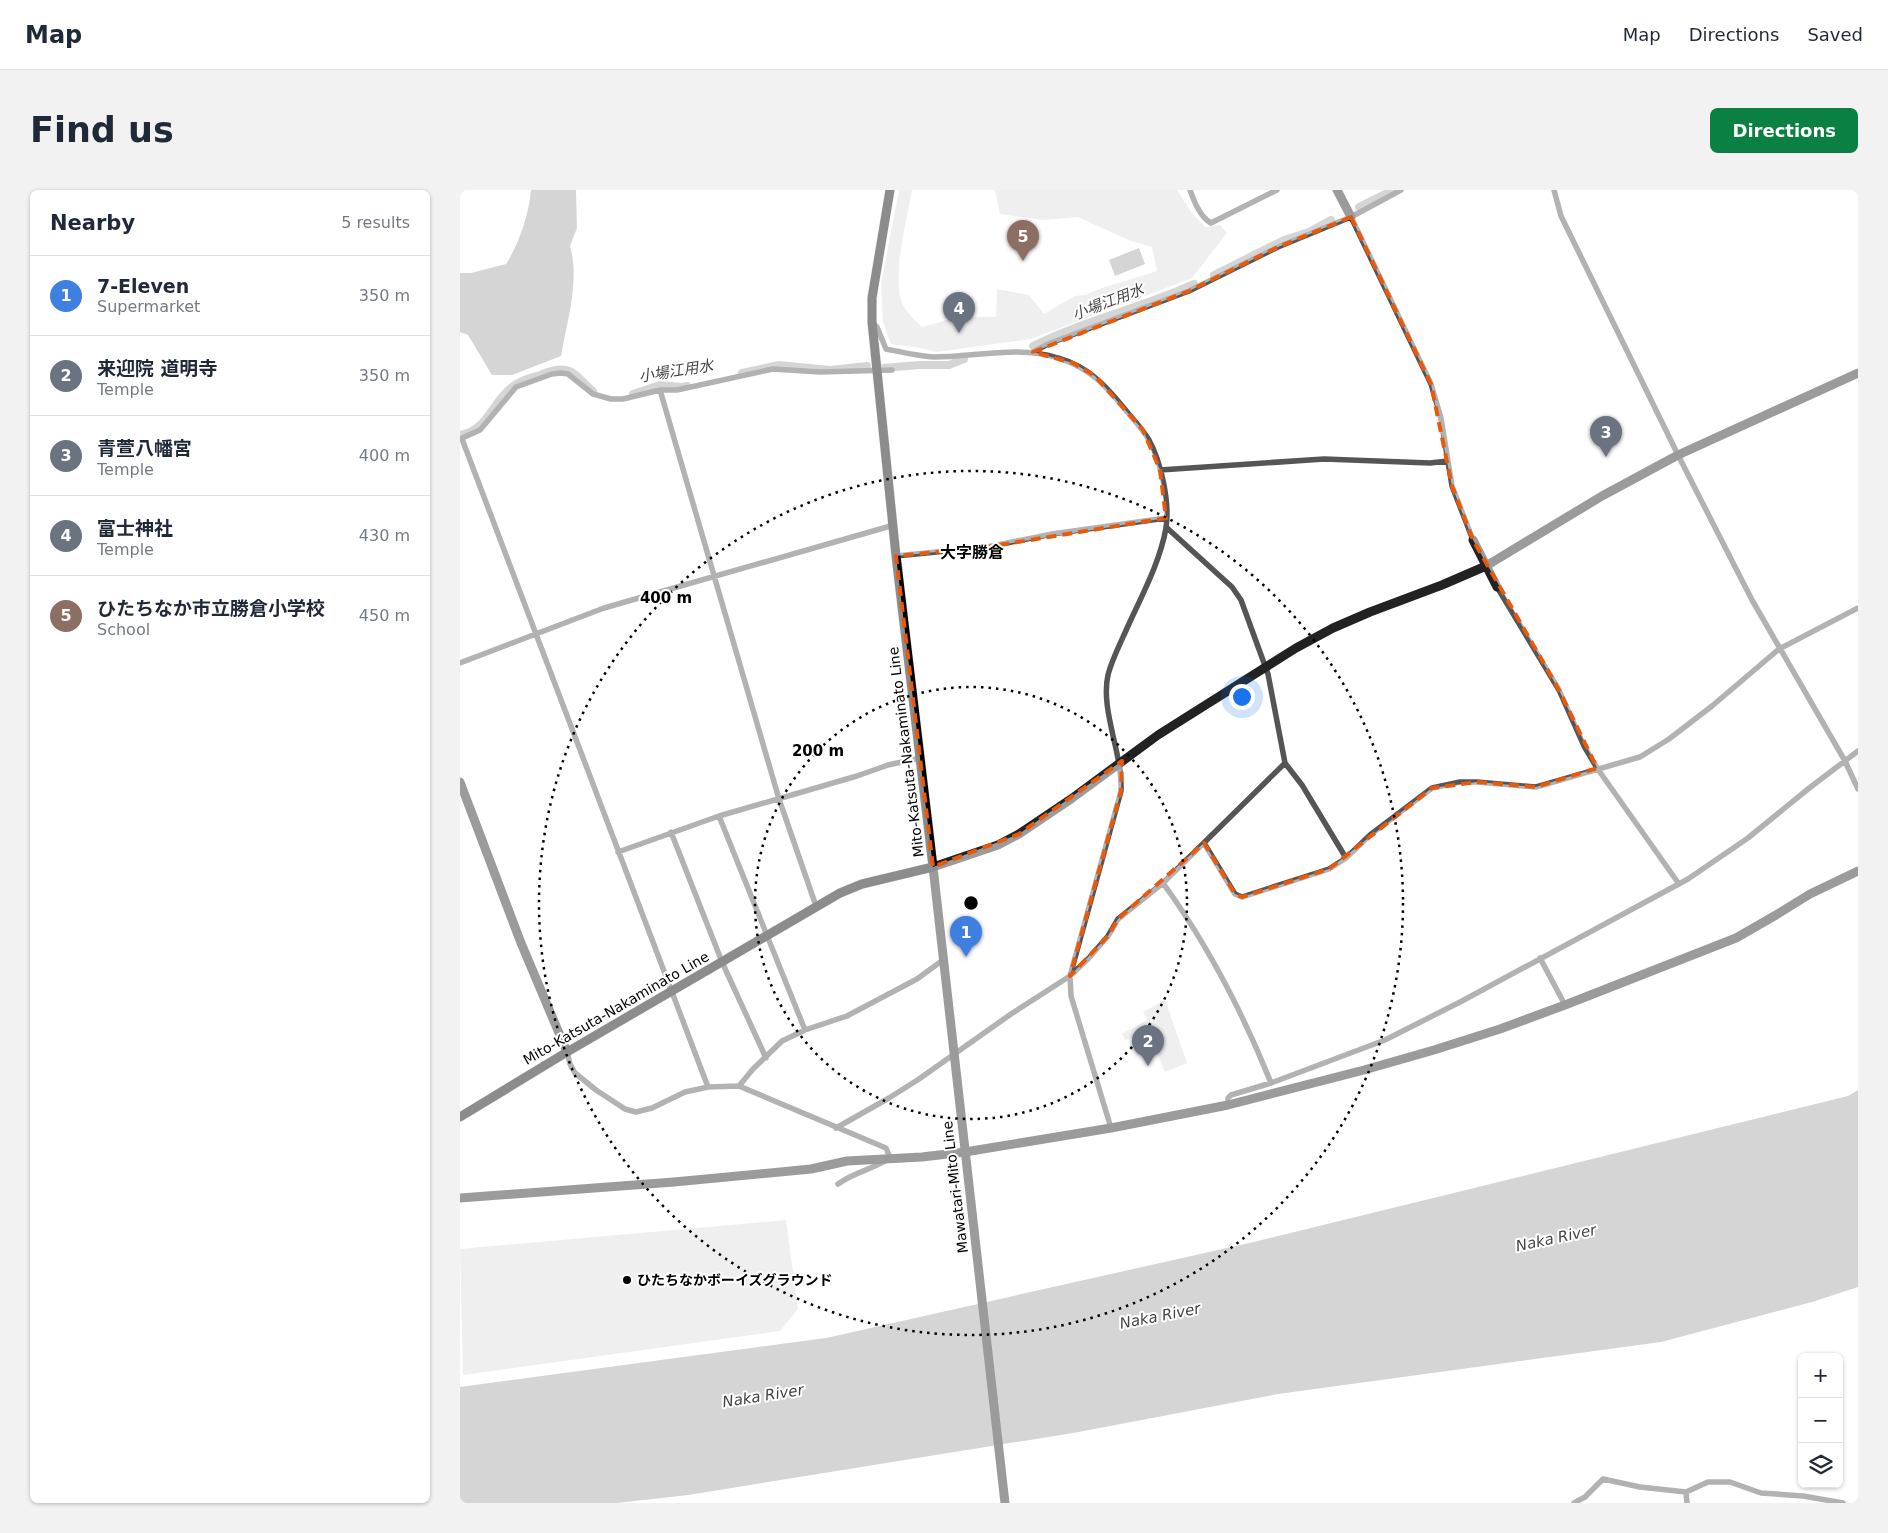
<!DOCTYPE html>
<html lang="en">
<head>
<meta charset="utf-8">
<style>
	body { margin:0; font-family:"DejaVu Sans","Noto Sans JP",sans-serif; background:#f2f2f3; color:#1f2937 }
	.controls { position:absolute; right:15px; bottom:15px; display:grid; overflow:hidden; border-radius:8px; box-shadow:0 1px 4px #0004 }
	.controls button { width:45px; height:45px; display:grid; place-items:center; padding:0; border:0; border-bottom:1px solid #e0e1e3; background:#fff; color:#1f2937; font:25px sans-serif }
	.you { position:absolute; left:781px; top:506px; width:18px; height:18px; margin:-12px; border:4px solid #fff; border-radius:50%; background:#1a73e8; box-shadow:0 0 0 8px #1a73e833 }
	.badge { display:grid; place-items:center; width:32px; height:32px; border-radius:50%; background:#0b8043; color:#fff; font-size:16px; font-weight:700 }
	.pin { position:absolute; translate:-50% -41px; filter:drop-shadow(0 1px 2px #0008) }
	.pin::after { content:''; position:absolute; top:26px; width:18px; height:15px; background:inherit; clip-path:polygon(0 0,100% 0,50% 100%) }
	.list { margin:0; padding:0; list-style:none }
	h2 { display:flex; justify-content:space-between; align-items:center; height:65px; margin:0; padding:0 20px; font-size:21px }
	h2 small { font-size:16px; font-weight:400; color:#747a83 }
	.list li { display:grid; grid-template-columns:32px 1fr auto; gap:15px; align-items:center; box-sizing:border-box; height:80px; padding:0 20px; border-top:1px solid #e0e1e3 }
	.list b { display:block; font-size:19px; white-space:nowrap }
	.list p { margin:0; font-size:16px; white-space:nowrap; color:#747a83 }
	.list em { font-size:16px; font-style:normal; color:#747a83 }
	.icon { flex:none; width:28px; height:28px; fill:none; stroke:currentColor; stroke-width:2; stroke-linecap:round; stroke-linejoin:round }
	.map { position:relative; flex:none; width:1398px; height:1313px; overflow:hidden; border-radius:8px }
	header { display:flex; align-items:center; gap:30px; box-sizing:border-box; height:70px; padding:0 25px; background:#fff; border-bottom:1px solid #e0e1e3 }
	header strong { font-size:24px }
	nav { display:flex; gap:28px; margin-inline-start:auto; font-size:18px }
	.intro { display:flex; align-items:center; justify-content:space-between; box-sizing:border-box; height:120px; padding:0 30px }
	h1 { margin:0; font-size:35px }
	.button { padding:12px 22px; border-radius:8px; background:#0b8043; color:#fff; font-size:18px; font-weight:700 }
	main { display:flex; gap:30px; padding:0 30px }
	aside { flex:1; background:#fff; border-radius:8px; box-shadow:0 1px 4px #0004 }
	.map>svg:first-child { display:block }
	.green { fill:#dcdcdc }
	.water { fill:#a3a3a3 }
	.lines { fill:none; stroke-linecap:round; stroke-linejoin:round }
	.canal { stroke:#a3a3a3; stroke-width:8 }
	.primary-casing { stroke:#dbdbdb; stroke-width:10 }
	.street { stroke:#555; stroke-width:5.5 }
	.secondary { stroke:#222; stroke-width:9 }
	.primary { stroke:#000; stroke-width:9 }
	.marked { fill:none; stroke:#e8590c; stroke-width:4; stroke-dasharray:10 6; stroke-linejoin:round }
	.ring { fill:none; stroke:#000; stroke-width:2.5; stroke-dasharray:2.5 5 }
	.poi-dot { fill:#000; stroke:#fff; stroke-width:2 }
	.labels { text-anchor:middle; dominant-baseline:central; stroke-width:4; stroke-linejoin:round; paint-order:stroke }
	.street-label { font-size:14px; fill:#000; stroke:#fff }
	.poi-label { font-size:14px; font-weight:bold; fill:#000; stroke:#fff; text-anchor:start }
	.water-label { font-size:15px; font-style:italic; fill:#444; stroke:#fff }
	.quarter-label { font-size:16px; font-weight:bold; fill:#000; stroke:#fff }
	.centre { fill:#000; stroke:#fff; stroke-width:2.5 }
	.ring-label { font-size:15px; text-anchor:middle; font-weight:bold; fill:#000; stroke:#fff; stroke-width:4; stroke-linejoin:round; paint-order:stroke }
</style>
</head>
<body>
<header>
<strong>Map</strong>
<nav><a>Map</a><a>Directions</a><a>Saved</a></nav>
</header>
<div class="intro"><h1>Find us</h1><a class="button">Directions</a></div>
<main>
<aside>
<h2>Nearby<small>5 results</small></h2>
<ul class="list">
<li><span class="badge" style="background:#3f7fe0">1</span><div><b>7-Eleven</b><p>Supermarket</p></div><em>350 m</em></li>
<li><span class="badge" style="background:#6b7280">2</span><div><b>来迎院 道明寺</b><p>Temple</p></div><em>350 m</em></li>
<li><span class="badge" style="background:#6b7280">3</span><div><b>青萱八幡宮</b><p>Temple</p></div><em>400 m</em></li>
<li><span class="badge" style="background:#6b7280">4</span><div><b>富士神社</b><p>Temple</p></div><em>430 m</em></li>
<li><span class="badge" style="background:#8d6e63">5</span><div><b>ひたちなか市立勝倉小学校</b><p>School</p></div><em>450 m</em></li>
</ul>
</aside>
<div class="map">
<svg width="1398" height="1313" viewBox="0 0 1398 1313">
	<rect width="100%" height="100%" fill="#fff"/>
	<path class="green" d="M439 0H452C447 31 430 89 444 117 448 124 456 131 462 137L498 127H536L537 99 569 105 584 124 615 106 625 105 642 98 697 81 692 57 671 51 618 27 584 30 540 24 535 0H717L731 22 745 37 760 35 767 43 732 88 571 149 477 162 460 158 431 154 423 132 421 94Z
		M705 810 727 873 705 882 689 843 665 850 662 844 687 830 683 822Z
		M326 1030 338 1119 320 1141 3 1185 0 1059Z"/>
	<path class="water" d="M71 0H116V2L117 38 110 56C120 91 107 131 101 166L52 185H32L8 145 0 142V83H11L46 74C59 53 69 25 71 0Z
		M679 58 685 74 655 86 649 70Z
		M1398 900V1097L1352 1112 1201 1152 818 1204 613 1243 228 1305 157 1313H0V1197L366 1148 798 1051 1388 906Z"/>
	<g class="lines">
		<path class="canal" d="M899 17 933 0
			M754 85 824 50 849 42 871 30
			M573 156C625 130 682 118 734 94
			M423 178 459 175H489L504 169
			M282 183 319 175 370 180 407 176
			M173 204 200 195 222 197 227 196
			M0 245C28 240 32 212 52 197 60 190 71 188 80 185 88 182 98 178 106 180 117 182 124 195 133 201"/>
		<defs>
			<path id="primary" d="M0 927 107 862 380 703 402 694 473 677 436 366 412 132V108L430 0"/>
		</defs>
		<use href="#primary" class="primary-casing"/>
		<path class="street" d="M730 0C734 11 740 27 751 33L817 0
			M1094 0 1101 26 1218 265 1292 410 1385 571 1398 599
			M891 27 971 194 981 228 992 296 1013 350
			M412 132 417 137 426 159C441 162 458 166 474 167 515 167 559 155 598 168 630 177 648 198 668 223 675 231 683 240 689 250 701 272 710 312 706 338 700 372 682 405 668 436 661 452 652 469 648 485 640 520 663 564 661 601L610 786 611 806 651 938
			M573 162 588 154 729 101 818 57 891 27 941 0
			M200 200 319 609 356 716
			M0 249 20 240 56 197 92 184 101 183 108 184 133 204 151 209H163L200 200H217L313 179 360 182 432 180
			M2 249 248 897
			M700 280 864 269 970 273 988 271
			M706 337 772 397 781 410 808 484 825 573 842 595 886 668
			M436 366 527 357 592 344 706 328
			M1037 397 1099 500 1124 556 1137 578 1219 694
			M0 473 144 418 434 335
			M259 626 345 840
			M211 642 262 772 306 868
			M744 653 775 704 782 707 869 679 886 668 910 645 972 598 1000 592H1017L1076 597 1180 567 1209 549 1252 516 1319 459 1398 418
			M158 662 259 626 397 586 428 575 460 568
			M703 693C747 754 783 823 811 893
			M1080 768 1105 815
			M107 862 110 874 115 883 136 900 165 919 176 922 192 918 225 902 248 897 279 896 426 958 430 968C414 979 394 982 378 994
			M279 896 293 879 322 851 345 840 387 826 457 789 483 770
			M768 915V908L771 905 811 893 925 850 1002 811 1228 689 1288 648 1348 599 1398 561
			M376 938 429 908 459 889 551 824 610 786 629 768 648 746 658 729 703 693 825 573
			M1226 1302 1227 1313
			M1114 1313 1125 1307 1143 1289 1180 1297 1226 1302 1248 1292H1270L1301 1303 1343 1306 1383 1313"/>
		<path class="secondary" d="M877 0 891 27
			M1013 350 1037 397
			M0 592 61 753 107 862
			M0 1008 214 992 351 979 387 971 462 967 505 962 651 938 768 915 904 880 974 860 1040 839 1105 815 1276 748 1316 725 1350 704 1398 681
			M545 1313 473 677 538 655 559 644 611 609 698 545 836 458 873 438 910 422 982 395 1026 376 1142 306 1218 265 1398 183"/>
		<use href="#primary" class="primary"/>
	</g>
	<path d="M0 0H1398V1313H0ZM891 27 971 194 992 296 1013 350 1099 500 1137 578 1076 597 1017 592 972 598 869 679 782 707 775 704 744 653 658 729 648 746 610 786 661 601 662 571 559 644 473 677 436 366 527 357 706 328 700 280 683 240 635 186 613 173 573 162 729 101 818 57Z" fill="#fff" fill-opacity=".55" fill-rule="evenodd"/>
	<path class="marked" d="M891 27 971 194 992 296 1013 350 1099 500 1137 578 1076 597 1017 592 972 598 869 679 782 707 775 704 744 653 658 729 648 746 610 786 661 601 662 571 559 644 473 677 436 366 527 357 706 328 700 280 683 240 635 186 613 173 573 162 729 101 818 57Z"/>
	<g class="ring">
		<circle cx="511" cy="713" r="216"/>
		<circle cx="511" cy="713" r="432"/>
	</g>
	<circle class="poi-dot" cx="167" cy="1090" r="5"/>
	<g class="labels">
		<g class="street-label">
			<text transform="translate(446 562) rotate(-97)">Mito-Katsuta-Nakaminato Line</text>
			<text transform="translate(156 818) rotate(-30)">Mito-Katsuta-Nakaminato Line</text>
			<text transform="translate(495 997) rotate(-97)">Mawatari-Mito Line</text>
		</g>
		<g class="poi-label">
			<text x="177" y="1090">ひたちなかボーイズグラウンド</text>
		</g>
		<g class="water-label">
			<text transform="translate(648 112) rotate(-21)">小場江用水</text>
			<text transform="translate(216 181) rotate(-9)">小場江用水</text>
			<text transform="translate(1096 1048) rotate(-12)">Naka River</text>
			<text transform="translate(700 1126) rotate(-11)">Naka River</text>
			<text transform="translate(303 1206) rotate(-9)">Naka River</text>
		</g>
		<g class="quarter-label">
			<text x="512" y="362">大字勝倉</text>
		</g>
	</g>
	<circle cx="511" cy="713" r="8" class="centre"/>
	<g class="ring-label">
		<text x="206" y="413">400 m</text>
		<text x="358" y="566">200 m</text>
	</g>
</svg>
<div class="controls">
<button>+</button>
<button>−</button>
<button><svg class="icon" aria-label="layers" viewBox="0 0 24 24"><path d="M12 4l9 5-9 5-9-5zM3 14l9 5 9-5"/></svg></button>
</div>
<div class="you"></div>
<div class="pin badge" style="left:506px;top:767px;background:#3f7fe0">1</div>
<div class="pin badge" style="left:688px;top:876px;background:#6b7280">2</div>
<div class="pin badge" style="left:1146px;top:267px;background:#6b7280">3</div>
<div class="pin badge" style="left:499px;top:143px;background:#6b7280">4</div>
<div class="pin badge" style="left:563px;top:71px;background:#8d6e63">5</div>
</div>
</main>
</body>
</html>
